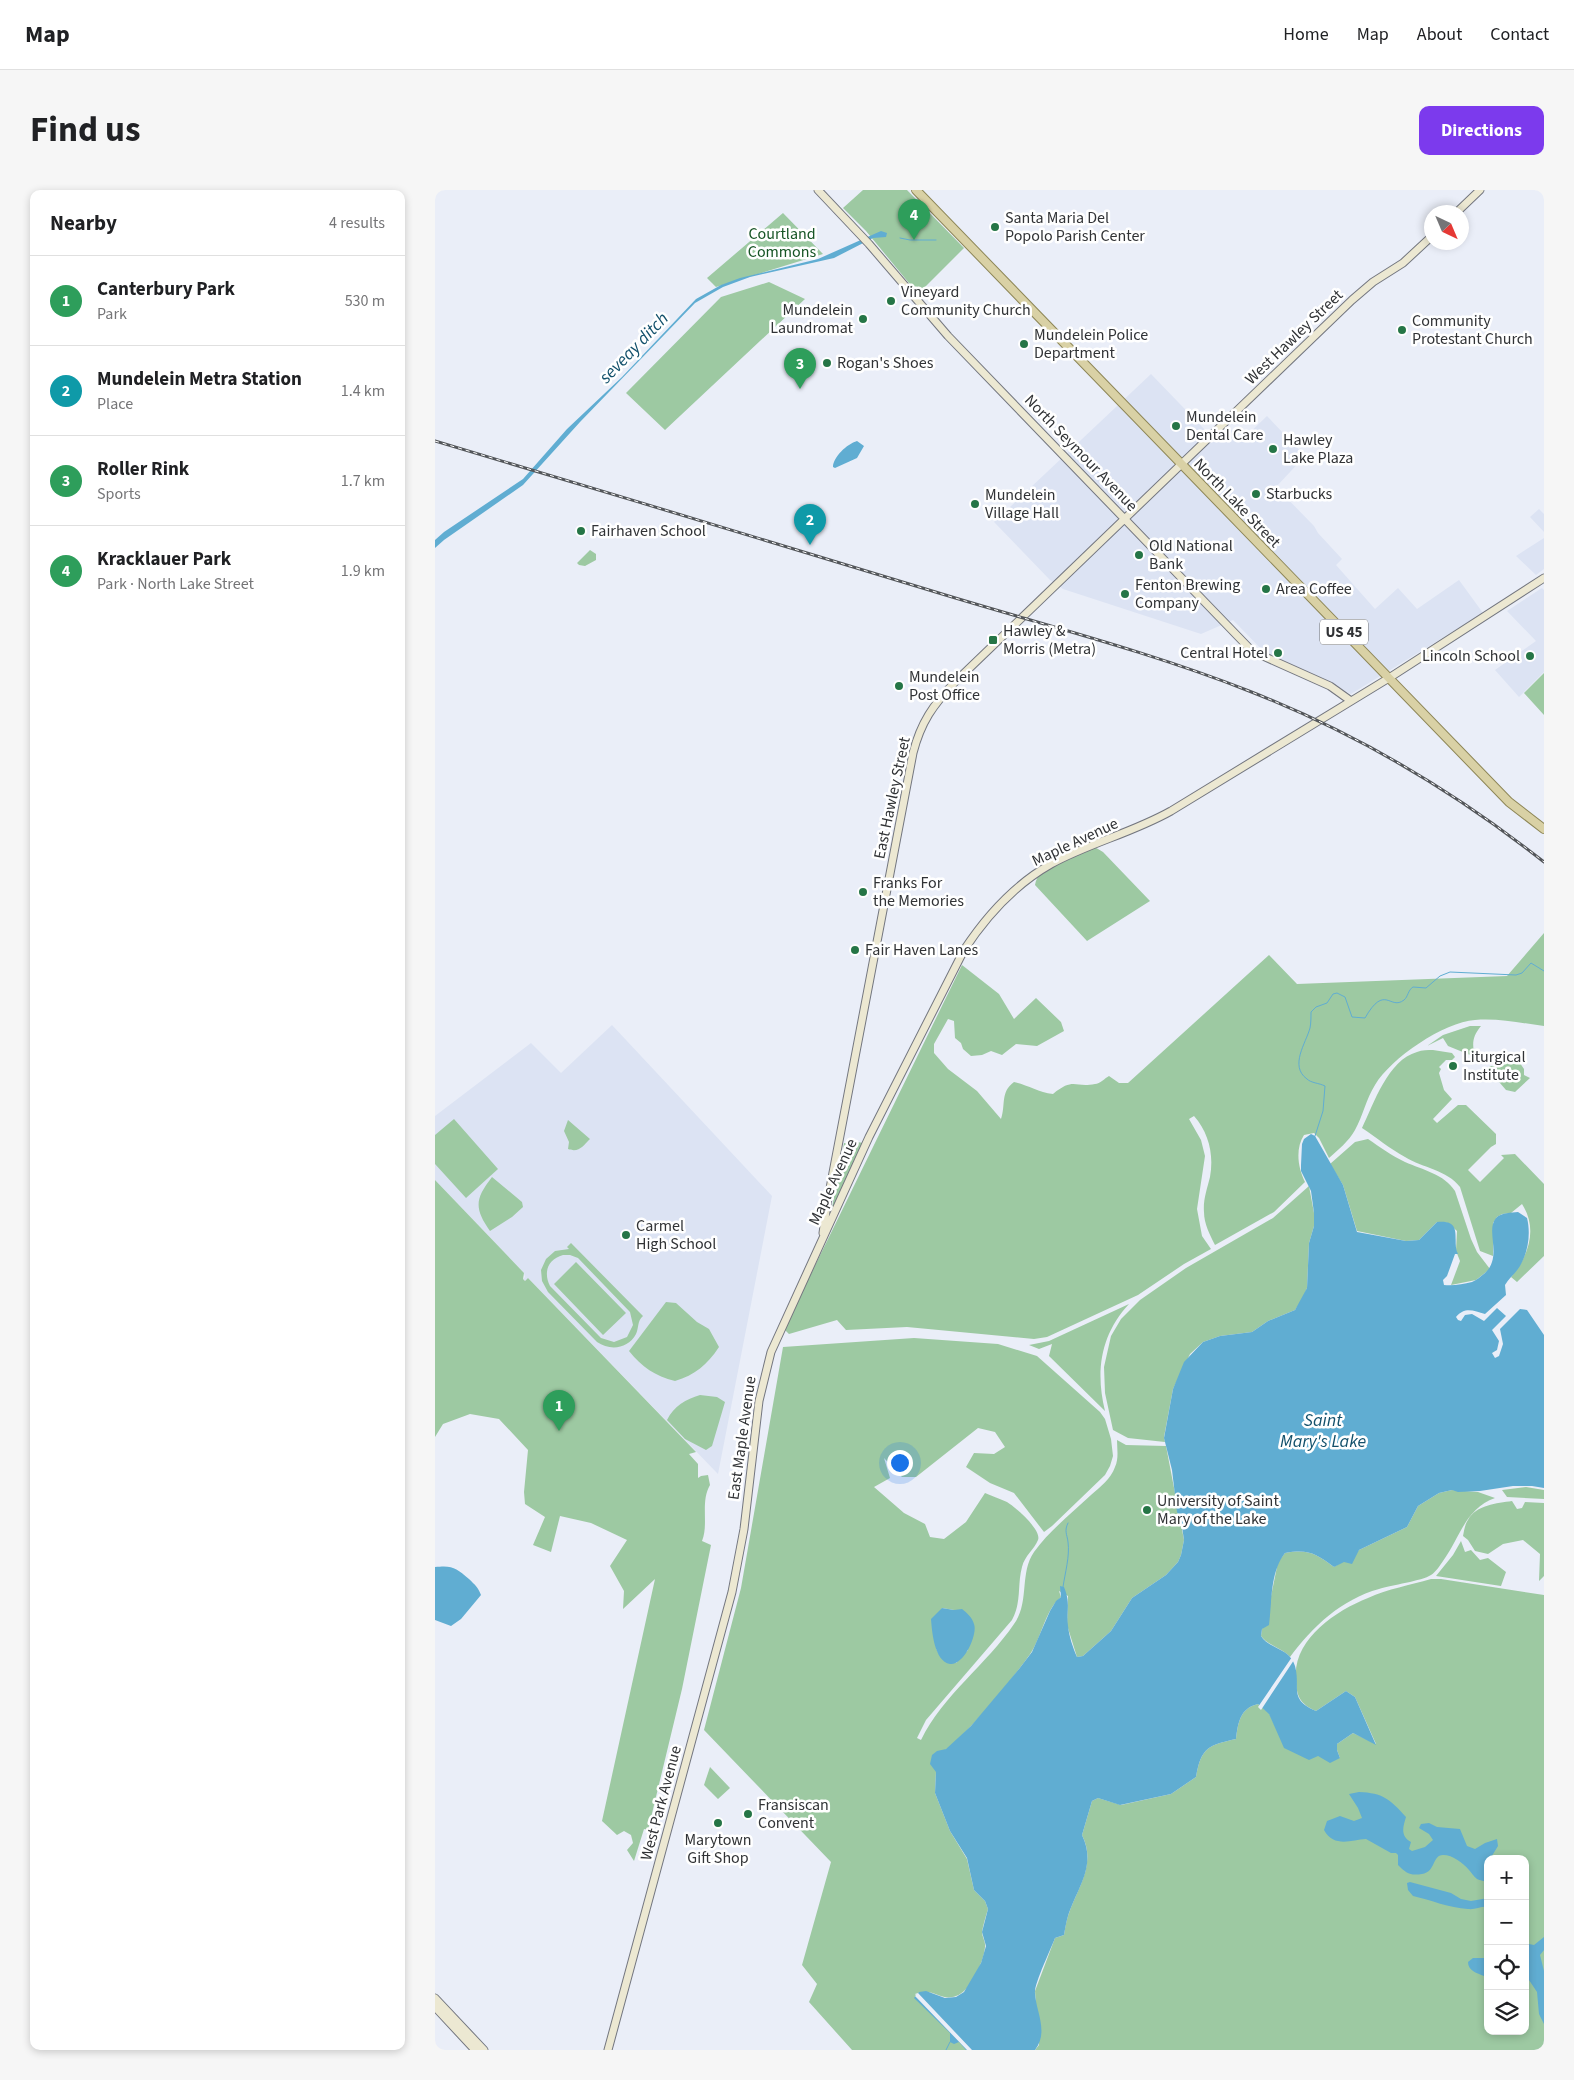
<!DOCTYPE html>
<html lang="en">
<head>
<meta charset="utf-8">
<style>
	body { margin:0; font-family:"Source Sans 3",sans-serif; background:#f6f6f6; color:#202124 }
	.controls { position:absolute; right:15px; bottom:15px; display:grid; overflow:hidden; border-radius:10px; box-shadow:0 2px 8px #0003 }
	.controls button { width:45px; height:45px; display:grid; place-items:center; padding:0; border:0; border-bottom:1px solid #e0e0e0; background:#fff; color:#202124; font:25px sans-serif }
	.compass { position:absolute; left:989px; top:15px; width:45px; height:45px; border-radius:50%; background:#fff; box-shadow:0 2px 8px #0003; rotate:136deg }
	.you { position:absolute; left:464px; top:1272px; width:18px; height:18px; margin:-12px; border:4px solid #fff; border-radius:50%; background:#1a73e8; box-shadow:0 0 0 8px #1a73e833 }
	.badge { display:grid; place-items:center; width:32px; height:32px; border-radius:50%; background:#7c3aed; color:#fff; font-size:16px; font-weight:700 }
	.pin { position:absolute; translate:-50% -41px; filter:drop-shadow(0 1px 2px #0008) }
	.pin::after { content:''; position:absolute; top:26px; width:18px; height:15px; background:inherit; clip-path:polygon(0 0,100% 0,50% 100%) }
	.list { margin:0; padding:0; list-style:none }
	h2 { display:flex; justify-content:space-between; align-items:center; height:65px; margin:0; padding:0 20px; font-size:21px }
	h2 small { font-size:16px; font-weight:400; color:#757577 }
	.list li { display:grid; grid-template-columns:32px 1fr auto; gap:15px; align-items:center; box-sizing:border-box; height:90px; padding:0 20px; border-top:1px solid #e0e0e0 }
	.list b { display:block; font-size:19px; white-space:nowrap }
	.list p { margin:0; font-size:16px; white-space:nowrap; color:#757577 }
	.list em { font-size:16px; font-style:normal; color:#757577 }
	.icon { flex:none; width:28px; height:28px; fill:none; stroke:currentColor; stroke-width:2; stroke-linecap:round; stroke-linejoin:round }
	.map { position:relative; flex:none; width:1109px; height:1860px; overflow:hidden; border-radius:10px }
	header { display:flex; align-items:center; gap:30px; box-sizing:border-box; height:70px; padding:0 25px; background:#fff; border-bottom:1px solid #e0e0e0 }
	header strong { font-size:24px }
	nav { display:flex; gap:28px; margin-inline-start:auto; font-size:18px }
	.intro { display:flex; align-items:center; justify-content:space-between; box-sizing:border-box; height:120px; padding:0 30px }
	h1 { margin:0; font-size:35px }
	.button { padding:12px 22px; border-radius:10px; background:#7c3aed; color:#fff; font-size:18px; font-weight:700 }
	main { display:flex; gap:30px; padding:0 30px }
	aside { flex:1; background:#fff; border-radius:10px; box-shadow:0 2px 8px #0003 }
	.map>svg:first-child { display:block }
	.built { fill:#dce3f3 }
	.green { fill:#9dc9a2; fill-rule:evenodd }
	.water { fill:#60add2 }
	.pier { fill:#eaeef8 }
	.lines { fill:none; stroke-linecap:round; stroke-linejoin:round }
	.stream { stroke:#60add2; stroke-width:1 }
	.secondary-casing { stroke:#73767f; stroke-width:9 }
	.primary-casing { stroke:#8d8657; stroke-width:10 }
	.secondary { stroke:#ece8d2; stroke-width:7 }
	.primary { stroke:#d9d1a5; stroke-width:8 }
	.rail-casing { stroke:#53565a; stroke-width:3 }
	.rail { stroke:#fff; stroke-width:1; stroke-dasharray:4; stroke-linecap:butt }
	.poi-dot { fill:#257546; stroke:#fff; stroke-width:2 }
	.labels { text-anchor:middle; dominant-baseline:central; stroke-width:5; stroke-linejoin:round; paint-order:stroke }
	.shield { fill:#fff; stroke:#6f7072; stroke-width:1 }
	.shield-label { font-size:15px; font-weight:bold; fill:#313336 }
	.poi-label { font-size:16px; fill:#313336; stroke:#fff; text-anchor:start }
	.park-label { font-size:16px; fill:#165425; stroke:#fff }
	.street-label { font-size:16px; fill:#313336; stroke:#fff }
	.water-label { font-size:18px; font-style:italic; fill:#12506b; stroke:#fff }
</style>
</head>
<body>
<header>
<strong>Map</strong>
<nav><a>Home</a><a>Map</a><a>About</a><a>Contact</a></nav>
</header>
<div class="intro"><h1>Find us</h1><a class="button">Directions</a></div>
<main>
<aside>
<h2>Nearby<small>4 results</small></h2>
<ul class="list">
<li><span class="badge" style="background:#2e9e5b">1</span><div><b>Canterbury Park</b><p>Park</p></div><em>530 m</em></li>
<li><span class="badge" style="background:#0f9aa8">2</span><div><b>Mundelein Metra Station</b><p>Place</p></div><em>1.4 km</em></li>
<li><span class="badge" style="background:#2e9e5b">3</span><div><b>Roller Rink</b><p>Sports</p></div><em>1.7 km</em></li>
<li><span class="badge" style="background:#2e9e5b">4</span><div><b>Kracklauer Park</b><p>Park · North Lake Street</p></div><em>1.9 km</em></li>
</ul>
</aside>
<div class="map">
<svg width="1109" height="1860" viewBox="0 0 1109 1860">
	<rect width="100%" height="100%" fill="#eaeef8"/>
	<path class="built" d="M716 184 772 242 795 239 807 250 832 226 870 266 841 297 879 336 883 343 907 369 901 375 940 419 963 398 982 419 1024 390 1048 423 916 504 833 466 798 430 766 444 628 399 615 390 559 332Z
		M1104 319 1109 324V342L1095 327Z
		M1109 348V379L1101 385 1081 366Z
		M1107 398 1109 400V482L1084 507 1060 480 1101 451 1072 421Z
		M177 835 337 1006 283 1284 93 1088 90 1091 88 1089 90 1087 89 1083 0 990V926L96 853 126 883Z"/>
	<path class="green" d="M428 0H472L529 58 483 104 431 41 408 18Z
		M348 23 388 64 281 97 272 88Z
		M334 92 370 109 230 240 191 203 286 107Z
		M155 360 161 364V370L150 376 144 375 142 373Z
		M1109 483V525L1089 503Z
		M658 656 668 662 715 711 652 751 600 695C603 674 641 664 658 656Z
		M1109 743V836C1086 833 1063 828 1040 830 1009 832 956 868 940 895 931 909 928 926 920 940 914 951 903 960 894 968L884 948 879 943 869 945C860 959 863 978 870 992L839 1022 780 1055C775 1045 769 1034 769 1022 768 1010 772 999 775 987 779 965 774 943 759 926L754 929 766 950 770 966 762 1019 767 1046 776 1059 749 1074 703 1105 612 1147 599 1149 472 1137 411 1140 402 1130 354 1144 349 1139 527 775 564 804 579 829 601 808 626 832 629 841 602 856 581 854 567 865 556 861 547 865 536 866 528 859 526 853 520 848 519 831 513 829 499 854V863L513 879 542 901 566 929C571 915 565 902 579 892 593 895 603 902 618 904 639 887 639 898 660 894 665 894 670 888 674 886L684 893H693L834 765 862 794 1072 786Z
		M1035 836H1046C1037 847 1037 854 1040 867L1013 856 1008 848 992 856 1008 845Z
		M998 860 1017 863 1020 867 1017 870H1011L1004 877 1006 879 1004 883 1009 900 1017 909 998 929 1002 933 1023 915H1031L1061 944V954L1056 957 1033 980 1045 992 1069 968 1066 965 1080 964 1109 994V1066L1082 1092 1076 1087C1094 1065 1103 1039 1087 1014L1076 1023 1067 1024 1062 1027 1058 1033V1066L1045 1061 1025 997C1012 980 988 978 970 967 955 959 941 947 927 938 939 913 953 870 982 862 987 860 993 860 998 860Z
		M1078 863 1089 879V885L1095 888 1080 902 1071 900 1053 879 1055 876H1065Z
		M19 929 63 979 31 1008 0 974V945Z
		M133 930 155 949C148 956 144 963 133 959L134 952 129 941Z
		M933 949C945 957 957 966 970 972 988 980 1009 984 1020 1001L1036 1049 1042 1062 1055 1079 1041 1090 1016 1095 1025 1071 1021 1061 1022 1041 1013 1033 1002 1032 984 1050 971 1051 922 1041 908 995 895 974 920 952Z
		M412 950 428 953 396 1023 409 953H412Z
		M57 987 87 1012 88 1017 77 1027 55 1041C39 1018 40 1009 57 987Z
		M0 990 89 1083 88 1089 90 1091 93 1088 261 1262 254 1264 263 1274V1288L266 1286 273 1285 275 1295C265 1312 274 1334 267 1351L276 1355 247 1499 213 1640 209 1639 199 1671 192 1660 198 1653 196 1645 189 1641 182 1645 167 1631 220 1389 188 1419 189 1401 175 1376 192 1350 156 1333 125 1326 116 1362 98 1355 110 1327 90 1314 89 1302 93 1260 64 1229 35 1224 8 1234 0 1247Z
		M874 996 879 1023V1036L874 1053 872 1098 867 1110 860 1120 833 1131 817 1142 785 1146 768 1152 755 1164 738 1199 729 1247 730 1252 693 1248 678 1240 670 1203 669 1177 676 1146 686 1129 705 1110 751 1078 838 1028Z
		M136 1053 208 1126C202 1131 204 1138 201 1144 193 1159 175 1161 162 1152L113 1102 107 1091 106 1080 111 1069 120 1061 134 1059 132 1057ZM128 1065H135L143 1068 195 1122 198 1135 192 1147 179 1152 166 1148 115 1096C108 1082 113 1069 128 1065Z
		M141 1072 191 1123 168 1145 119 1094Z
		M231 1112 241 1113 262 1132 274 1139 284 1157C272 1175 260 1185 240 1191 220 1186 207 1177 194 1161Z
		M694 1114C666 1144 660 1181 670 1221L614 1166 617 1154 604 1159 594 1155 614 1151Z
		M479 1148 563 1154 602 1166 665 1222 670 1229 676 1249 678 1266 675 1276 670 1285 617 1336 609 1342 579 1303 555 1293 531 1277 539 1263 559 1264 570 1257 560 1242 543 1238 481 1287H467L449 1268 455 1288 439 1297 469 1323 490 1334 495 1347 509 1349 531 1332 550 1303C557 1306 565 1309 572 1312 580 1317 607 1340 603 1350 599 1360 590 1365 587 1377 582 1396 587 1411 577 1430L491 1530 482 1548 486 1550C508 1505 552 1474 579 1434 595 1412 584 1384 599 1362 614 1341 637 1323 656 1305 665 1297 676 1289 680 1277 684 1268 682 1259 682 1250L691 1255 731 1256 749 1350 746 1365 743 1372 731 1385 697 1408 676 1441 648 1466 642 1467 632 1435 633 1406 624 1401 626 1407C611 1419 607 1445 597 1461 587 1478 525 1553 510 1560 508 1561 505 1561 502 1561L500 1603 515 1641 532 1669 539 1700 550 1711 553 1719C551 1726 548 1735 547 1742 547 1747 551 1752 550 1757 549 1771 535 1802 521 1806 505 1812 500 1797 480 1804L536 1860H417L374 1812 382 1794 367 1775 396 1672 269 1540 306 1398 348 1157ZM507 1418 519 1420 533 1460 521 1473C490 1468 502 1440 507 1418Z
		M265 1205 282 1207 290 1212 277 1256 271 1260 250 1249 232 1230C239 1216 251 1209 265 1205Z
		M1091 1297 1109 1300V1309L1072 1307 1067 1300Z
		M1017 1300 1043 1302 1060 1308C1030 1319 1026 1346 1008 1371 1005 1375 1001 1382 996 1385 987 1391 956 1395 944 1399 907 1409 877 1437 855 1467 847 1458 832 1455 826 1446L827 1439 835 1424V1411L843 1372 850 1363C873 1359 880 1363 899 1377L924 1360 972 1337 983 1316 1004 1303Z
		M1077 1311 1082 1319 1087 1318 1090 1312 1109 1313V1386L1104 1391 1105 1364 1088 1350 1068 1354 1053 1364 1040 1361 1033 1350 1028 1346C1029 1341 1030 1334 1033 1330 1041 1315 1062 1313 1077 1311Z
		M1026 1351 1030 1362 1036 1360 1045 1370 1053 1368 1071 1382 1066 1396 1001 1386 1018 1365Z
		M996 1389H1006L1109 1405V1860H600L604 1855 600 1801 620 1748 629 1745C630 1739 631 1732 633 1726 642 1698 662 1675 647 1645L657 1611 663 1608 686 1615 736 1604 761 1587C766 1557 774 1555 801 1549 803 1533 805 1518 823 1514L834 1523 841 1538 883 1566 905 1568 902 1560V1554L918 1543 941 1554 920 1507 911 1501 881 1521C865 1514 861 1506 861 1488 858 1450 900 1421 933 1408 953 1399 975 1395 996 1389ZM1053 1669H1090V1841H1053Z
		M275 1577 295 1598 283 1609 269 1595Z"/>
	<path class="water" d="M446 41 452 43 451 47 438 48 399 68 315 87 288 97 260 113 145 232 88 295 9 350 0 358V350L9 342 88 289 132 239 187 187 261 109 286 95 305 88 383 69Z
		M422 251 429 256 422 268 400 278 398 277C398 267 412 254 422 251Z
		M876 944 880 946 908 995 922 1042 971 1051 984 1050 1002 1032C1030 1029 1016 1052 1023 1064H1020L1012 1086 1008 1090 1009 1095C1019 1096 1028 1094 1037 1092 1042 1090 1045 1087 1050 1083 1068 1066 1050 1041 1061 1028 1067 1022 1076 1023 1083 1022L1092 1028C1096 1044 1093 1062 1085 1076 1081 1083 1074 1088 1070 1095L1071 1105 1050 1124C1039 1121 1030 1116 1021 1127L1023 1130 1026 1131 1030 1125 1037 1124 1049 1131 1062 1118 1071 1126 1057 1140 1064 1151 1062 1160 1057 1163 1060 1168 1064 1166 1068 1154 1065 1139 1085 1119 1092 1120 1109 1145V1298L1097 1296H1078L1045 1301 1023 1302 1017 1300 1004 1303 983 1316 972 1337 924 1360 917 1374 909 1372 899 1377C880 1363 873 1359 850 1363 835 1382 837 1412 834 1435L827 1439 826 1446C834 1459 855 1458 860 1476 866 1498 853 1509 881 1521L911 1501 920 1507 941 1555 918 1543 902 1554V1560L905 1568 895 1573 883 1566 874 1570 849 1558 834 1524 823 1514C805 1518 803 1533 801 1549 774 1555 766 1557 761 1587L736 1604 685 1615 663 1608 657 1611 647 1645C662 1676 642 1698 633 1726 631 1733 630 1739 629 1745L620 1748C616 1759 599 1794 600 1803 601 1822 614 1842 600 1860H531L524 1852 519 1854 515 1852V1843L479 1808 484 1802 491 1801 510 1808 521 1807 529 1802 546 1773 551 1756 547 1742 553 1719 550 1711 539 1700 532 1668 515 1641 500 1603 501 1582 495 1574 497 1565 502 1561 511 1559 536 1536 584 1479 597 1462 615 1421 621 1411 626 1407 625 1396 629 1397C636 1414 631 1420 633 1436 634 1446 638 1458 642 1467L648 1466 676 1441 697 1408 731 1385 743 1372 746 1365 749 1350 746 1330 742 1322 737 1280 729 1248 738 1199 749 1172 768 1152 785 1146 817 1142 833 1131 860 1120 872 1098 874 1053 879 1036V1023L876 1001 866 981V975L867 954 869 949Z
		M0 1377C18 1375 21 1378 34 1389 40 1395 43 1397 46 1405L26 1429 16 1436 0 1430Z
		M507 1418 519 1420 527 1419C532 1423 537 1427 539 1434 543 1444 529 1476 515 1474 499 1471 497 1441 496 1429Z
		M924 1602C948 1603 955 1609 971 1627 968 1637 965 1646 976 1652L974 1659 977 1661 990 1657 998 1650 994 1644 984 1638 986 1634 994 1633 1002 1637 1025 1639 1032 1656 1040 1659 1050 1653 1062 1649 1063 1656 1055 1669H1053V1693C1049 1690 1045 1691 1042 1689 1039 1687 1036 1682 1034 1680 1028 1673 1018 1665 1008 1665 997 1665 1001 1682 987 1684 975 1686 971 1683 963 1675V1665L961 1663H956L931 1649C916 1650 899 1658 889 1640L892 1631 905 1626 919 1631 927 1628 923 1618 914 1604Z
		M975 1692 1016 1703 1026 1709 1036 1711 1053 1708V1717C1046 1716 1040 1720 1033 1719 1014 1718 996 1710 978 1706L973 1700 972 1693Z
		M1109 1747V1760L1105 1765 1109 1781V1834L1104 1824 1102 1802 1090 1784V1748L1094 1754 1099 1755Z
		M1038 1768H1053V1785L1049 1786C1042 1783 1033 1781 1033 1772Z"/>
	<path class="pier" d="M857 1467 859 1470 826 1520 823 1517Z
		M483 1803 537 1860H532L480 1806Z"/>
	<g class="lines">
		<path class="stream" d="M465 48 475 50H501
			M880 946 888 921 890 896C884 893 876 893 872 889 854 876 871 853 875 838 876 833 876 827 876 822L881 817 892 813 898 804 902 803 910 807 917 827 930 828C950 793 955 821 969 810 973 807 973 800 978 797L991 798 1005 786 1015 782 1081 785 1087 783 1096 773 1109 781
			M628 1397C630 1383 635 1366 633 1352 632 1344 629 1341 633 1333
			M511 1860 515 1852"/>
		<defs>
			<path id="secondary" d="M383 0 434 54 513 146 817 461 895 496 916 511
				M1022 22 1045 0
				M388 1043 392 1014 478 563C486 532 498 515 520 492L917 110 938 92 968 73 996 47
				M0 1808 49 1860
				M0 1817 40 1860
				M173 1860 297 1402 309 1339 324 1211 336 1162 434 947 529 760C552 725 579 695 616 674 654 653 697 643 736 621L954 488 1109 388"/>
			<path id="primary" d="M481 0 1074 612 1109 639"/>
		</defs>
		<use href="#secondary" class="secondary-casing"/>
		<use href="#primary" class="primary-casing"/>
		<use href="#secondary" class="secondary"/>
		<use href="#primary" class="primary"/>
		<defs>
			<path id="rail" d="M0 251C165 300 329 350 494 400 601 433 710 460 814 501 921 543 1019 601 1109 672"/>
		</defs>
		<use href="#rail" class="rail-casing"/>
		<use href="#rail" class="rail"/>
	</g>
	<g class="poi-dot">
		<circle cx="560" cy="37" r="5"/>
		<circle cx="456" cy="111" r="5"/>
		<circle cx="428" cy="129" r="5"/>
		<circle cx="967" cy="140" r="5"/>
		<circle cx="589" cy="154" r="5"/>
		<circle cx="392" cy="173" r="5"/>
		<circle cx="741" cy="236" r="5"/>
		<circle cx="838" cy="259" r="5"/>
		<circle cx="821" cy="304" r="5"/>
		<circle cx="540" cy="314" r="5"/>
		<circle cx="146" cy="341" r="5"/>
		<circle cx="704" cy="365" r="5"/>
		<circle cx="831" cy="399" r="5"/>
		<circle cx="690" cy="404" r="5"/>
		<rect x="553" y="445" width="10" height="10" rx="2.5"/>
		<circle cx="843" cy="463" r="5"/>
		<circle cx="1095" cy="466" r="5"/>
		<circle cx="464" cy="496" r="5"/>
		<circle cx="428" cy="702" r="5"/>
		<circle cx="420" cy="760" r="5"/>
		<circle cx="1018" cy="876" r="5"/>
		<circle cx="191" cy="1045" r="5"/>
		<circle cx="712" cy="1320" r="5"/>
		<circle cx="313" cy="1624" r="5"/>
		<circle cx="283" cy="1633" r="5"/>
	</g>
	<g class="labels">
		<rect class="shield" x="885" y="429.5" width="48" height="25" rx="4"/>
		<g class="shield-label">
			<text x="909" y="442">US 45</text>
		</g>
		<g class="poi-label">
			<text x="570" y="28">Santa Maria Del<tspan x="570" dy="18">Popolo Parish Center</tspan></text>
			<text x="466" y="102">Vineyard<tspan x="466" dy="18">Community Church</tspan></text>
			<text x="418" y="120" text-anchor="end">Mundelein<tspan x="418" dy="18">Laundromat</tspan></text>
			<text x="977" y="131">Community<tspan x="977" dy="18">Protestant Church</tspan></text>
			<text x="599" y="145">Mundelein Police<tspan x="599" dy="18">Department</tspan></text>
			<text x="402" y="173">Rogan's Shoes</text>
			<text x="751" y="227">Mundelein<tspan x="751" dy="18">Dental Care</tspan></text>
			<text x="848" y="250">Hawley<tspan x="848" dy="18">Lake Plaza</tspan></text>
			<text x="831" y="304">Starbucks</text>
			<text x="550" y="305">Mundelein<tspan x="550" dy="18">Village Hall</tspan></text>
			<text x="156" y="341">Fairhaven School</text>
			<text x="714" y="356">Old National<tspan x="714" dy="18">Bank</tspan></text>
			<text x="700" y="395">Fenton Brewing<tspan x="700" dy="18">Company</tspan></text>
			<text x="841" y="399">Area Coffee</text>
			<text x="568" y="441">Hawley &amp;<tspan x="568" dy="18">Morris (Metra)</tspan></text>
			<text x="833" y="463" text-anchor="end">Central Hotel</text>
			<text x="1085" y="466" text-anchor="end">Lincoln School</text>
			<text x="474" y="487">Mundelein<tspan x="474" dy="18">Post Office</tspan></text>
			<text x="438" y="693">Franks For<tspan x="438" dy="18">the Memories</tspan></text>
			<text x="430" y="760">Fair Haven Lanes</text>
			<text x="1028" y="867">Liturgical<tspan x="1028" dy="18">Institute</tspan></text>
			<text x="201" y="1036">Carmel<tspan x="201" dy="18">High School</tspan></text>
			<text x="722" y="1311">University of Saint<tspan x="722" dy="18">Mary of the Lake</tspan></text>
			<text x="323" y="1615">Fransiscan<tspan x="323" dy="18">Convent</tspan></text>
			<text x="283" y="1650" text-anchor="middle">Marytown<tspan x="283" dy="18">Gift Shop</tspan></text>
		</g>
		<g class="park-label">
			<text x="347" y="44">Courtland<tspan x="347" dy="18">Commons</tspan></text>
		</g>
		<g class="street-label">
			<text transform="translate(859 147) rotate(-44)">West Hawley Street</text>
			<text transform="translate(646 263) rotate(46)">North Seymour Avenue</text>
			<text transform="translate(802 313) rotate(46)">North Lake Street</text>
			<text transform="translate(457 608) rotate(-78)">East Hawley Street</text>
			<text transform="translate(640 652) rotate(-25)">Maple Avenue</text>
			<text transform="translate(398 992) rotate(-65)">Maple Avenue</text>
			<text transform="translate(307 1248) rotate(-82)">East Maple Avenue</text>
			<text transform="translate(226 1613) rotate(-75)">West Park Avenue</text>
		</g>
		<g class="water-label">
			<text transform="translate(199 158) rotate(-46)">seveay ditch</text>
			<text x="888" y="1230">Saint<tspan x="888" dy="21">Mary's Lake</tspan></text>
		</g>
	</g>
</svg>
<div class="controls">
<button>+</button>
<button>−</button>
<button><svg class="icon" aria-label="locate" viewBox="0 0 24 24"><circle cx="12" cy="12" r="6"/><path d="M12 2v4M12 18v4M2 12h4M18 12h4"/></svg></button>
<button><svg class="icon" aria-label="layers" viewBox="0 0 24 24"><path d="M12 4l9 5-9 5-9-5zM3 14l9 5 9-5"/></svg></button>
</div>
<svg class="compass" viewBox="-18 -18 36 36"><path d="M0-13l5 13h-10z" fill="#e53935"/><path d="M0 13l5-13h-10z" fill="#757577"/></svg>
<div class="you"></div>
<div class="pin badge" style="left:124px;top:1241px;background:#2e9e5b">1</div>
<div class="pin badge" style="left:375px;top:355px;background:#0f9aa8">2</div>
<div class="pin badge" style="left:365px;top:199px;background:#2e9e5b">3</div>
<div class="pin badge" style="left:479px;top:50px;background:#2e9e5b">4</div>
</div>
</main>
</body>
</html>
